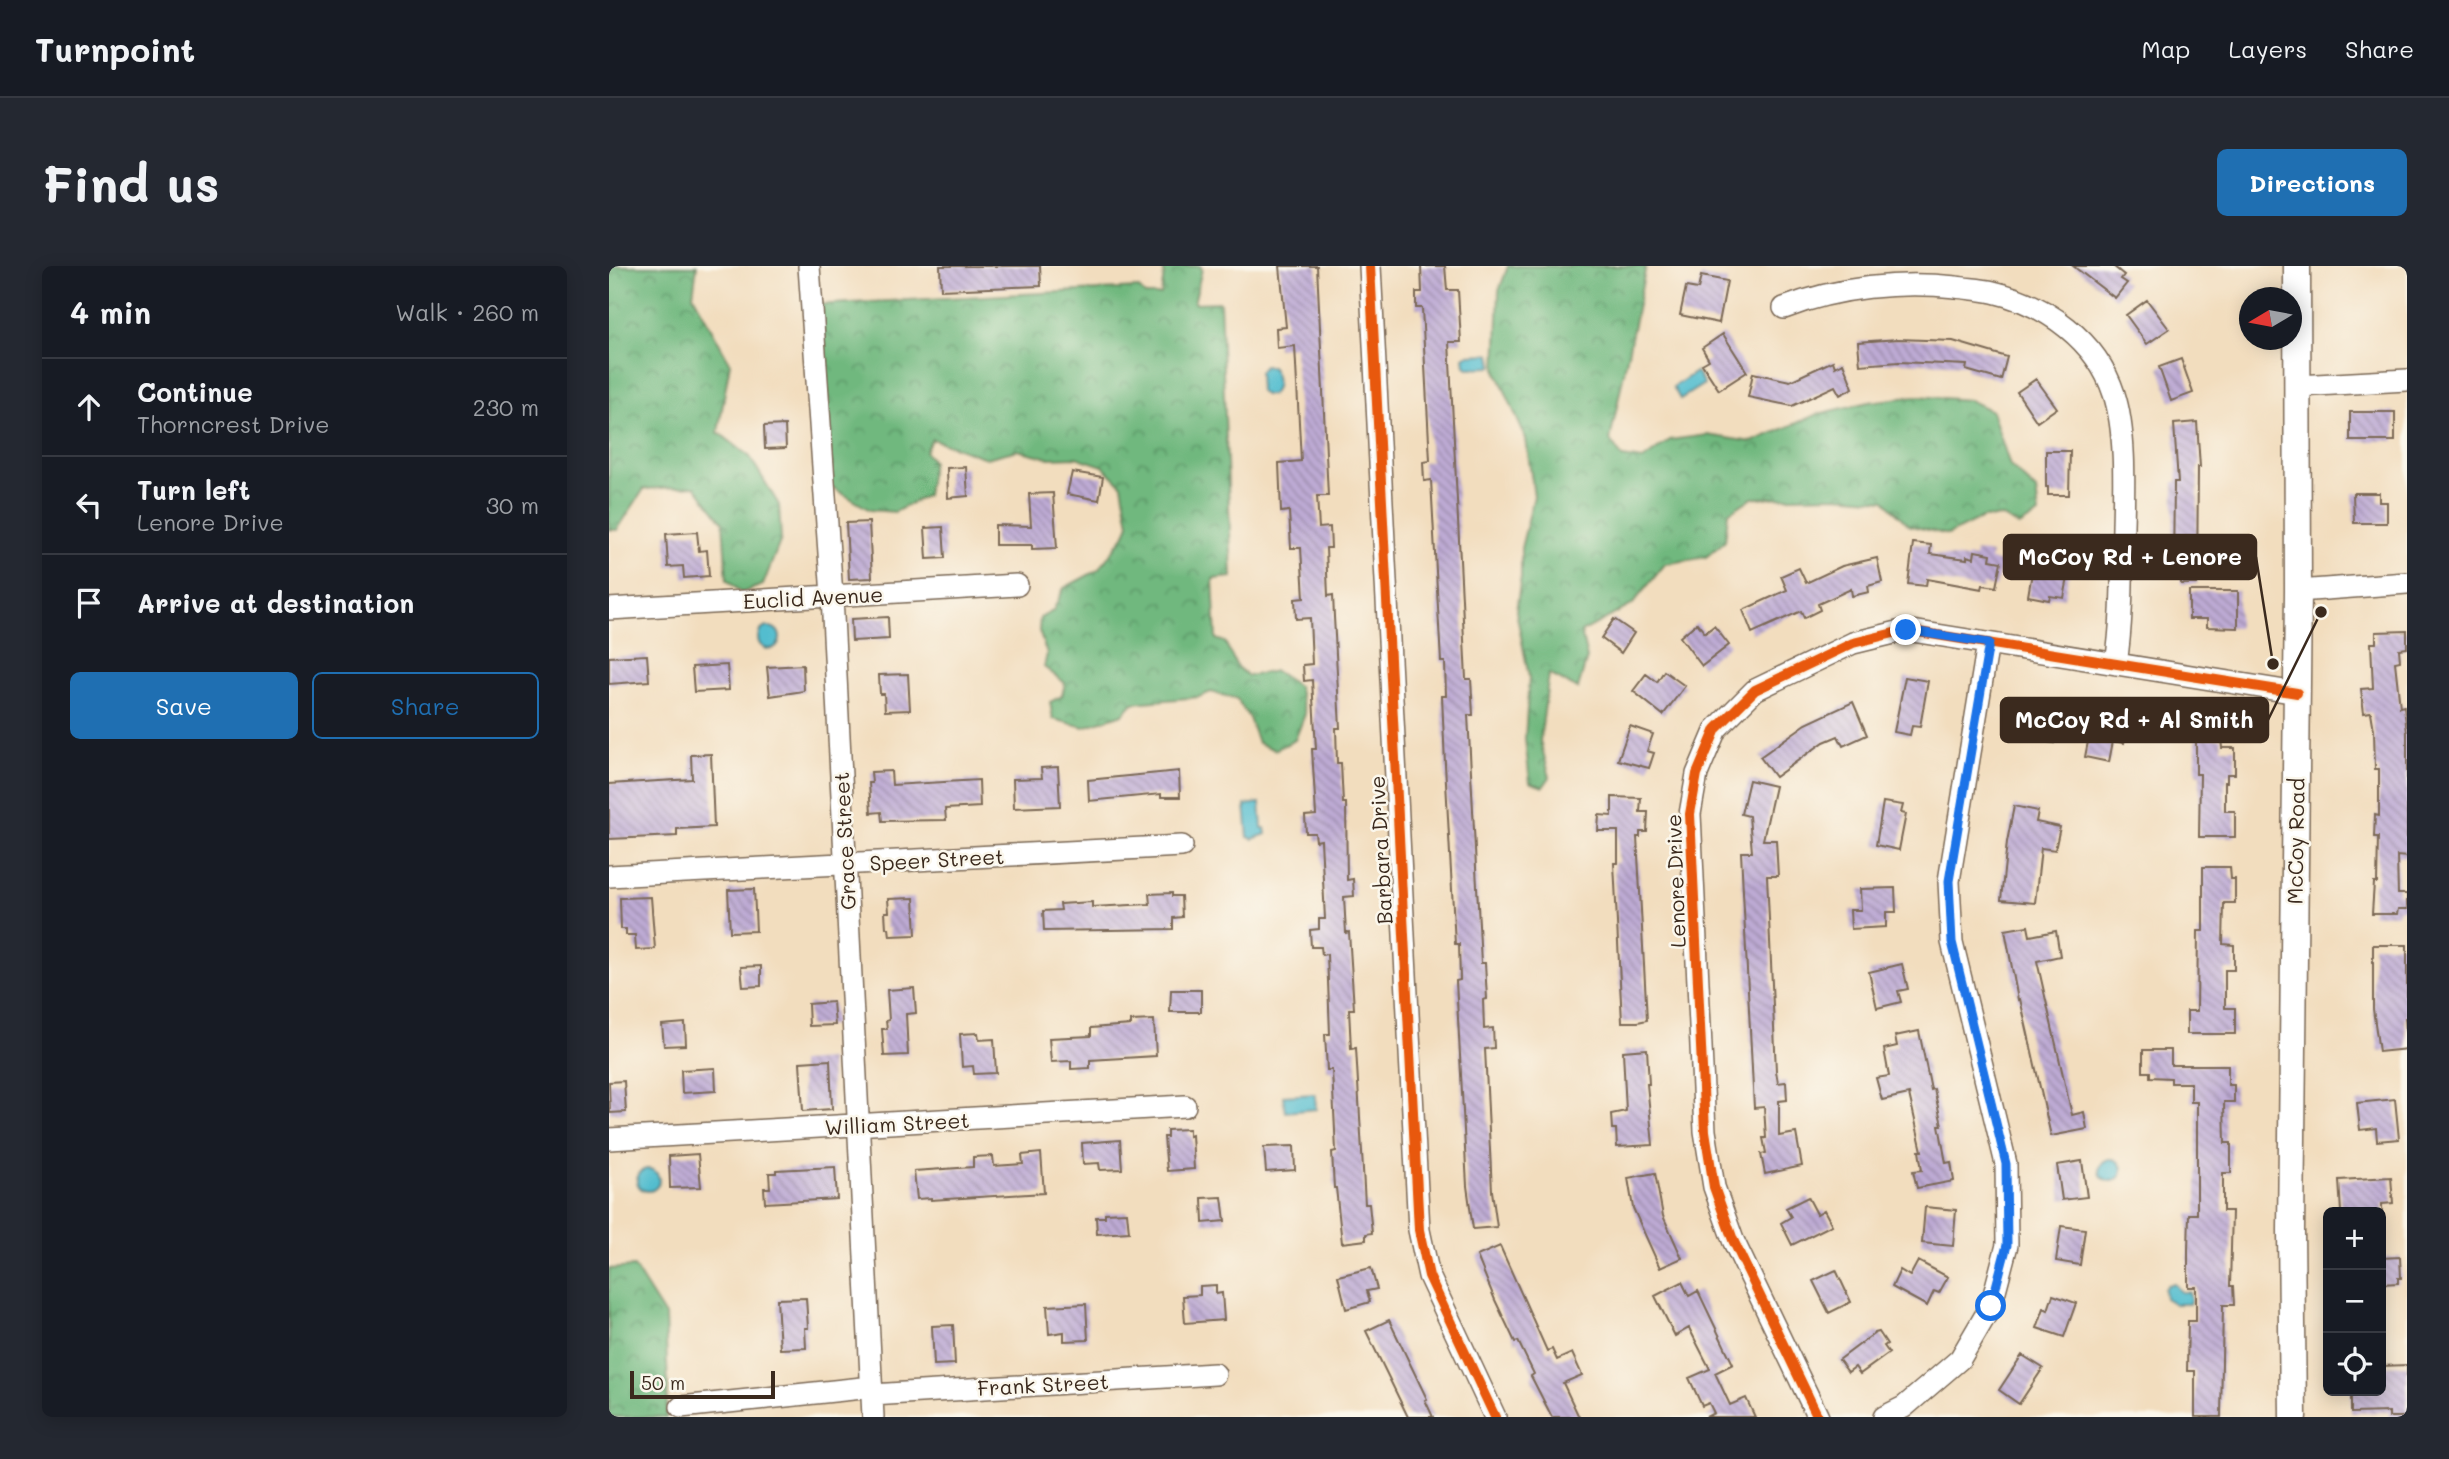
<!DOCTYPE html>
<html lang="en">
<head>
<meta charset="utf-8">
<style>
	body { margin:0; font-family:Mali,sans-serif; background:#242831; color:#f1f3f6 }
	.controls { position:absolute; right:21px; bottom:21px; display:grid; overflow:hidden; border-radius:10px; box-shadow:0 4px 18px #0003 }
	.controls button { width:63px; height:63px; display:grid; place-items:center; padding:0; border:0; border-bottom:2px solid #363941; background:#171b24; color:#f1f3f6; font:35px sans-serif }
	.compass { position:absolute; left:1630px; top:21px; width:63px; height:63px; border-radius:50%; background:#171b24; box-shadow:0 4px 18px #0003; rotate:260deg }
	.scale { position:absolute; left:21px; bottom:18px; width:145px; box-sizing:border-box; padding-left:7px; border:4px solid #3b2a1e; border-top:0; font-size:19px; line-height:24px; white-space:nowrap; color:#3b2a1e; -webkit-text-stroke:5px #fbf7ec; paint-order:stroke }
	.stop { position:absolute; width:21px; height:21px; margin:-16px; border:5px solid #1a73e8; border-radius:50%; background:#fff }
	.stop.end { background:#1a73e8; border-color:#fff; box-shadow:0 2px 7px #0008 }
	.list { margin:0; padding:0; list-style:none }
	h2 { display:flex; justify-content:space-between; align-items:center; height:91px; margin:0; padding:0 28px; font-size:30px }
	h2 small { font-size:23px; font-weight:400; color:#9ea1a6 }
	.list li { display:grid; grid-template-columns:46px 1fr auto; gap:21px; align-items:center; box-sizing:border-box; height:98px; padding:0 28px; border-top:2px solid #363941 }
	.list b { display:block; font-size:26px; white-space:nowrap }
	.list p { margin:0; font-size:23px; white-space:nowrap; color:#9ea1a6 }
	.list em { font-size:23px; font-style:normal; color:#9ea1a6 }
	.actions { display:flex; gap:14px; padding:21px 28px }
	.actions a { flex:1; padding:16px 0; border:2px solid #1f6fb2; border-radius:10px; text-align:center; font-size:24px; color:#1f6fb2 }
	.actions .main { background:#1f6fb2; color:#fff }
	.icon { flex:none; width:38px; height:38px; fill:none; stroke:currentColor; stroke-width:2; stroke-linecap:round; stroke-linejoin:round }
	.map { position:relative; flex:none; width:1798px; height:1151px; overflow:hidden; border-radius:10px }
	header { display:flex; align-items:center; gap:42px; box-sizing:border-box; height:98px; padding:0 35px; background:#171b24; border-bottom:2px solid #363941 }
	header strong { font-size:33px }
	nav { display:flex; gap:38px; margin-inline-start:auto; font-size:24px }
	.intro { display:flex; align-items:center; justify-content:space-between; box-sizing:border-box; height:168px; padding:0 42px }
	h1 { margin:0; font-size:49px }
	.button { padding:18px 32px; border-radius:10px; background:#1f6fb2; color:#fff; font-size:24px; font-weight:700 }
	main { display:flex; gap:42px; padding:0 42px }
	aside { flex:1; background:#171b24; border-radius:10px; box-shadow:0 4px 18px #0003 }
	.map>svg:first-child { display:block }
	.forest { fill:url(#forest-crowns); stroke:#55714e; stroke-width:2 }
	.water { fill:#53bdcf; stroke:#477476; stroke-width:2 }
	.building { fill:url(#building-back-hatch) }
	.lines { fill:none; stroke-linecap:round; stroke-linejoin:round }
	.minor-casing { stroke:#7b6956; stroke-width:24 }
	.tertiary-casing { stroke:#7b6956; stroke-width:29 }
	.minor { stroke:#fff; stroke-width:21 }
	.tertiary { stroke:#fff; stroke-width:26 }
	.cycleway-casing { stroke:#fbf7ec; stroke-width:15 }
	.cycleway { stroke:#e8590c; stroke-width:10 }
	.route { stroke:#1a73e8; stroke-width:9 }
	.labels { text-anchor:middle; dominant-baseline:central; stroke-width:5; stroke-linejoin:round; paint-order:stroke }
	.street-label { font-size:21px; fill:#3b2a1e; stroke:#fbf7ec }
	.leader { fill:none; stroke:#3b2a1e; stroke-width:2.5 }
	.callout-dot { fill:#3b2a1e; stroke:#fbf7ec; stroke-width:2.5 }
	.callout { fill:#3b2a1e; stroke:#3b2a1e; stroke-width:2.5 }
	.callout-label { font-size:23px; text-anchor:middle; font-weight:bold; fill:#fff }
</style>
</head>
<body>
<header>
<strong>Turnpoint</strong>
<nav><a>Map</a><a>Layers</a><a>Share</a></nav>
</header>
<div class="intro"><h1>Find us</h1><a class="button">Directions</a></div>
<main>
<aside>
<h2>4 min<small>Walk · 260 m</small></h2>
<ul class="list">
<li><svg class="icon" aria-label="ahead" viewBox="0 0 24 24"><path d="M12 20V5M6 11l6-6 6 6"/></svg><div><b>Continue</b><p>Thorncrest Drive</p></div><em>230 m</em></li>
<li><svg class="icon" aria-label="left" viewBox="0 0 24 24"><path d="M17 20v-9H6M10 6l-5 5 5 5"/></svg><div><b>Turn left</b><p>Lenore Drive</p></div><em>30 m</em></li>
<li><svg class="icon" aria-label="arrive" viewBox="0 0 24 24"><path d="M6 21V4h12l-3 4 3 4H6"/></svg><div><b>Arrive at destination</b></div></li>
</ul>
<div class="actions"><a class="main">Save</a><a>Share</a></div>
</aside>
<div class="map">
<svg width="1798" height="1151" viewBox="0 0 1798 1151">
	<defs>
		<pattern id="forest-crowns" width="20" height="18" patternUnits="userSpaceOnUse" patternTransform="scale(1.75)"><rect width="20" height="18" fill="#6fb87e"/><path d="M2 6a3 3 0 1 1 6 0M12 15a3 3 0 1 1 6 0" fill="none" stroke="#5c9667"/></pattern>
		<pattern id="building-back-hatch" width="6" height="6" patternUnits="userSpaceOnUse" patternTransform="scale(1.75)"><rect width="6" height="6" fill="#bdaad4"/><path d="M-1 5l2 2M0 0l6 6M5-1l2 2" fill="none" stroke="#9b8bab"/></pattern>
	</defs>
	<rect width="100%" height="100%" fill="#fbf7ec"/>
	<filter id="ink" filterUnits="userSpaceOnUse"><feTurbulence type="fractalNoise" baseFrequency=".0143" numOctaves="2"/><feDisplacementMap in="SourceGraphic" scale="14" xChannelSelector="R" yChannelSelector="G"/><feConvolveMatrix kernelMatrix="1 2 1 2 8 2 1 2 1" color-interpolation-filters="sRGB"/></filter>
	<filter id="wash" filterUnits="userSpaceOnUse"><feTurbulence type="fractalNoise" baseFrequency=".00686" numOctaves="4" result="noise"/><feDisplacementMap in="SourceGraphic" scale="28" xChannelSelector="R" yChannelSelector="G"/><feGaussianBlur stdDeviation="1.57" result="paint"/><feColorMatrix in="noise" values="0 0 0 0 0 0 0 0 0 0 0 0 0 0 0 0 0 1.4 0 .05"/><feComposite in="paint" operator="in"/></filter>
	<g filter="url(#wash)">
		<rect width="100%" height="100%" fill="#f2ddbe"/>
		<path class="forest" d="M0 0H88L84 29 121 97 109 166 141 191 170 239 172 273 154 319 132 327 118 314 114 256 86 220 35 223 8 264H0Z
			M554 0H591L593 3 585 37 611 36 623 311 604 313 607 373 616 376 628 401 639 410 666 405 689 420 696 448 686 474 666 484 649 477 640 452 628 433 602 426 590 431 524 437 514 448 475 461 444 453 441 436 453 430 456 417 435 401 438 388 430 365 431 352 444 345 455 322 489 304 515 270 520 258 513 219 494 200 467 191 440 192 409 184 377 192 323 173 316 185 323 196 318 229 286 246 261 244 216 217 204 39 529 22 536 29H552L555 8Z
			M899 0H1037L1001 174 1013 191 1034 194 1061 174 1098 169 1143 176 1209 148 1260 136 1308 130 1360 134 1383 145 1401 200 1427 224 1430 248 1410 260 1394 251 1373 252 1339 269 1299 259 1276 234 1227 230 1143 232 1119 247 1116 275 1097 291 1056 298 1023 339 972 366 978 392 969 423 940 408 931 475 941 511 934 521 921 516 916 473 920 411 907 345 912 311V282L925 230 917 173 887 104 890 25Z
			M25 1001 56 1050 59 1120 57 1151H0V1003Z"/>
		<path class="water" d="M882 88 884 99 882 101 859 102 856 100 855 91 858 89Z
			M655 100 662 101C669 108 670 123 662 129H656L651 126 650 106Z
			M1087 106 1095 118 1071 133 1064 121Z
			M149 372a11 11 0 1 1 22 0a11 11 0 1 1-22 0Z
			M651 537 653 562H656L657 568 644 573 639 571 636 539Z
			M706 828 707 843 676 846 674 830Z
			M1491 904a11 11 0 1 1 22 0a11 11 0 1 1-22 0Z
			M28 914a11 11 0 1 1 22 0a11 11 0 1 1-22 0Z
			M1565 1017 1572 1026H1580L1582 1033 1580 1038H1566L1556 1032 1555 1023 1558 1019Z"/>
		<g id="blocks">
			<path class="building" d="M331 0H431L432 20 332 24Z
				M671 0H708L719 230H708L710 262 721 261 722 282H717L719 330 724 329 725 351 731 462H727L728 497H732L734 537H737L738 614 744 613 745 630 735 631 737 667 740 666 745 743H740L742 783 747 782 756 938H760L763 967 757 968V974L733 977 727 922H725L723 886 727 885 723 804H718L716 768H721L718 688 713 689 712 681H702L701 664 710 663V653H716L712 574 707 575 706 567H697L696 550 707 549 703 483H707L703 414 695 415 694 399 703 398 701 352 687 353 686 333 695 332 692 282H682L680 245 672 246 670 197 692 195 686 80 668 82 667 62 677 61Z
				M812 0H836L838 24H849L852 76H840L857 413H862L864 449H859L872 697H876L878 733 874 734 875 763 884 762 885 782 876 783 883 925 888 961 864 963 858 920 847 715 851 714 850 678H846L836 498 833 430H837L836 396H832L822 214 815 215 814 196 821 195 813 42H807V26H813Z
				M1464 0H1504L1515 9 1512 13 1518 17 1506 32Z
				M1092 10 1118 15 1110 57 1071 49 1077 21 1089 23Z
				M1538 34 1560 63 1538 78 1517 49Z
				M1114 68 1138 106 1110 124 1093 98 1100 94 1093 82Z
				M1289 73 1344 75 1398 91 1392 114 1357 104 1358 99 1290 96 1251 99 1249 76Z
				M1572 93 1584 127 1562 135 1550 101Z
				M1224 95 1226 101 1234 97 1244 122 1231 129 1226 120 1183 140 1139 131 1144 107 1181 115Z
				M1427 113 1448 142 1428 156 1408 126Z
				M1741 146H1786V175H1741Z
				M1588 156 1591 201H1589L1588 318H1572V308H1564L1565 216H1569L1565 158Z
				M176 159 177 182 156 183 155 160Z
				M1437 185H1461L1460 229H1439V221H1437Z
				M357 201 359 230 339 232 338 202Z
				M463 206 494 211 490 234 458 228Z
				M444 227 448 282 423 283V279H386V259L422 260 420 228Z
				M1744 227H1770V236H1778V257H1745Z
				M260 256 263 312 240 313 237 257Z
				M334 261 336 292 318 293 316 262Z
				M88 266 90 285 98 284 100 310 75 312 74 300 59 301 57 268Z
				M1304 277 1322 279 1321 288 1358 293V290L1365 292 1366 285 1382 288 1381 294 1392 296 1387 321 1374 319 1373 323 1318 313 1317 320 1299 318Z
				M1268 292 1273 316 1259 320 1260 326 1243 330 1242 323 1209 338 1211 344 1195 352 1192 345 1143 367 1134 344 1178 324 1172 310 1190 302 1197 317 1233 300Z
				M1424 301 1460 307 1455 332 1441 330 1440 334 1419 330Z
				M1580 325H1629V362L1598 361V353H1580Z
				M279 351 280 373 243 375 242 353Z
				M1005 353 1025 367 1012 387 992 372Z
				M1088 357 1096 367 1105 360 1120 379 1093 400 1071 371Z
				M1798 365V382L1790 383 1791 395 1786 396 1791 441 1795 440 1798 467V591L1788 590 1789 628H1798V643H1789L1788 648H1763L1765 617H1768L1769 571H1765L1766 549 1770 550V503H1766L1765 464 1762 446 1755 447 1752 423 1764 422 1762 377H1767V366Z
				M38 389 40 415 0 418V391Z
				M118 399 120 424 85 426 83 401Z
				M194 399 195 425 161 430 158 401Z
				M1055 405 1076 420 1054 449 1024 425 1037 408 1048 416Z
				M299 408 301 444 276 445 275 428H271L270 409Z
				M1296 411 1319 415 1311 461 1303 460 1301 469 1285 466Z
				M1244 436 1258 469 1234 480 1229 470 1215 476 1166 511 1151 491 1197 458Z
				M1426 437 1452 441 1445 477 1416 472 1420 451 1423 452Z
				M1485 445 1520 452 1515 477 1504 475 1500 496 1476 491Z
				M1021 460 1044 468 1038 485 1045 487 1040 502 1009 494Z
				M1587 472H1612L1613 482H1626V508H1618V516H1616V545H1626V571H1590L1591 508H1587Z
				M102 488 105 561 68 563V570L0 573V518L83 513 82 489Z
				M449 501 451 540 405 542 404 513 433 512 432 502Z
				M282 505 283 519 370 514 371 541 336 543 337 554 273 555 272 546 262 547 260 517H263L262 506Z
				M570 505 571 531H552V528L480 535 479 514Z
				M1140 514 1166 520 1154 574H1167L1169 610H1158L1167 805 1169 817 1177 816 1178 834 1170 835V870L1187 867 1193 900 1156 908 1152 888 1157 887 1154 872H1157L1155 841 1145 842 1132 586H1143L1140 550 1132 548Z
				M1003 531 1032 532 1031 546H1039L1038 566H1031V571H1028L1038 754 1029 756H1013L1005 597H1009V565H989L990 549 1003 550Z
				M1274 536 1294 539 1292 547 1297 548 1290 584 1267 579Z
				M1405 540 1429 545 1427 556 1451 561 1446 584 1432 582 1426 637 1392 634 1398 576Z
				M1594 601H1621L1622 613H1626V637H1615L1614 678 1625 679V704H1616V742H1626V768H1578V745H1588L1589 665H1594Z
				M1286 622 1287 646H1277V661L1242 663 1241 644H1252L1251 623Z
				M145 623 147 665 121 666 119 624Z
				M563 627V630H572L573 651 564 652V663L435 665 434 645 452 644 451 638 483 636V641L541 638 540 628Z
				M42 631 46 683 27 684 26 669H17V663H12L11 632Z
				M305 632 307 669 281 670 280 662H277L276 646H280L279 633Z
				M1419 660 1421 670 1447 665 1451 690 1428 695 1463 849 1475 846 1478 863 1442 870 1417 759 1411 733 1409 734 1396 664Z
				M1764 679H1798V752H1796L1798 783 1770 786 1764 743Z
				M1293 698 1299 723 1289 725 1292 736 1268 742 1260 706Z
				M152 700V720L134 721 132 701Z
				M305 722 307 747 297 748 299 789 275 790 273 763H278L277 755 280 754 278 724Z
				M562 724H592V746H561Z
				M224 736 226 759 200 760 199 738Z
				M545 754 547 790 481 794V802L462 803V795L442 796 440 772 482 770V762L522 759V755Z
				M76 757 77 779 55 780 53 759Z
				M1310 765 1322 824 1325 823 1333 859H1330L1337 897 1342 896 1345 915 1308 922 1304 905 1313 904 1310 885H1313L1300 828 1273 834 1267 812 1280 810 1275 783 1288 780 1286 770Z
				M369 767 370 774 385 773 387 807 365 808 364 800 353 801 351 768Z
				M1038 783 1040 818H1038L1044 879 1008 881 1007 863H1003L1002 848 1017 845 1014 785Z
				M1534 784H1562V799H1619V819H1625V836H1615L1616 877H1622V907H1614V945H1623L1621 1020H1624L1625 1039H1614L1612 1151H1586V1105H1578L1579 1055H1587V1021H1579V984L1580 948H1588V836H1582V817H1562V812L1541 811V806H1534Z
				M221 794 223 843 194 845 191 796Z
				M106 802 107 825 73 827 72 804Z
				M15 815 17 846 1 847 0 816Z
				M1786 833 1790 873 1768 875 1767 862 1751 864 1748 837Z
				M580 863V870L583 869 585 903 558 905 555 871H558V864Z
				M511 874 513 903 491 904 490 897 474 898 473 877Z
				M685 880 686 904 657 906 655 881Z
				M432 887 435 927 322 934V932L308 933 305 905 364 901V891L384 890 385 900 414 898 413 889Z
				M89 888 92 921 61 922 60 890Z
				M1473 895 1478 931 1453 934 1448 899Z
				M226 901 228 933 156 937 155 922H161L160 907H167V904Z
				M1046 907 1054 950 1073 992 1051 1002 1024 942 1019 912Z
				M1782 911 1784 937 1773 938V946H1732L1730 914Z
				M613 931 616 955 594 957 593 932Z
				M1199 931 1208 948 1215 944 1223 959 1183 979 1172 957 1182 951 1177 942Z
				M1316 941 1347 944 1344 980 1313 977Z
				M518 946 520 966 488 968 487 951H496V947Z
				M1452 960 1476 963 1471 999 1447 995Z
				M891 980 938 1085 943 1083 948 1094 963 1087 973 1109 954 1117 970 1151H943L922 1110 925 1108 909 1075 906 1076 886 1034 868 990Z
				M1791 991 1792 1012H1789V1017L1772 1018V992Z
				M1309 995 1339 1011 1330 1027 1325 1025 1318 1040 1283 1021 1291 1004 1301 1010Z
				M762 1002 768 1023 758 1025 761 1036 737 1043 729 1010Z
				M1227 1004 1242 1036 1220 1047 1204 1015Z
				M1073 1016 1080 1030 1089 1025 1124 1098 1106 1107 1121 1139 1137 1132 1146 1151H1097L1105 1147 1100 1137 1093 1140 1080 1112 1101 1103 1080 1062 1066 1070 1046 1030Z
				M607 1019V1028L613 1027 615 1054 576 1057 574 1030 591 1029V1020Z
				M1444 1029 1467 1037 1455 1071 1428 1062 1435 1042 1439 1044Z
				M197 1032 199 1062H196L197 1082 171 1083 168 1033Z
				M477 1038 479 1074 455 1075V1066L440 1068 438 1040Z
				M780 1054 818 1133 816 1134 824 1151H799L757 1065Z
				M344 1059 346 1098 325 1099 323 1060Z
				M1270 1066 1278 1078 1275 1080 1280 1087 1251 1108 1246 1101 1239 1106 1230 1094 1266 1067Z
				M1413 1089 1434 1102 1410 1138 1390 1124Z
				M1798 1099V1151H1780V1146L1742 1147V1125H1772V1100Z"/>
		</g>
	</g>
	<g filter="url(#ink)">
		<use href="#blocks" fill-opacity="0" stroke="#7b6956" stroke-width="2"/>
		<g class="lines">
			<defs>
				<path id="minor" d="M200 0 223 330 264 1151
					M761 0 810 964 820 1010 886 1151
					M1175 42C1229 21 1290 15 1347 21 1360 23 1372 23 1384 26 1437 38 1488 75 1505 128 1517 165 1515 220 1514 260 1513 306 1514 352 1507 398
					M1689 120 1798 114
					M1689 325 1798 317
					M0 343 408 319
					M0 610 573 580
					M0 873 576 840
					M263 1129 606 1108
					M72 1141 263 1121
					M1209 1151 1124 974 1105 921 1096 865 1081 548 1088 508 1107 463 1146 424 1244 377 1297 364 1688 427
					M1275 1151 1295 1141 1351 1093 1382 1040 1398 979 1397 898 1343 676 1340 615 1379 377"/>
				<path id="tertiary" d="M1684 1151 1682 964 1689 325 1688 0"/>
			</defs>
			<use href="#minor" class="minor-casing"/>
			<use href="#tertiary" class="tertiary-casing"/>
			<use href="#minor" class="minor"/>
			<use href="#tertiary" class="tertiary"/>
			<defs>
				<path id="cycleway" d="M761 0 810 964 820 1010 886 1151
					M1209 1151 1124 974 1105 921 1096 865 1081 548 1088 508 1107 463 1146 424 1244 377 1297 364 1688 427"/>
			</defs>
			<use href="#cycleway" class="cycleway-casing"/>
			<use href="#cycleway" class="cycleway"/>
		</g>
	</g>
	<g class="lines" filter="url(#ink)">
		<path class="route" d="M1297 364 1380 377 1340 615 1343 676 1397 898 1398 979 1382 1040"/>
	</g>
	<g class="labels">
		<g class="street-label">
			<text transform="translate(204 331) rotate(-3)">Euclid Avenue</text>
			<text transform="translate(235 575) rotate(-93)">Grace Street</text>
			<text transform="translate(1686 575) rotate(-89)">McCoy Road</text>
			<text transform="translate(771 584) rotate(-93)">Barbara Drive</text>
			<text transform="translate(328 593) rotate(-3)">Speer Street</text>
			<text transform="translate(1066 615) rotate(-92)">Lenore Drive</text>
			<text transform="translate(288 857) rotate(-3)">William Street</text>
			<text transform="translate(434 1118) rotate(-3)">Frank Street</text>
		</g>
	</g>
	<path class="leader" d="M1664 398L1647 291M1712 346L1659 454"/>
	<g class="callout-dot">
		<circle cx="1664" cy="398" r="7"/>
		<circle cx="1712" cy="346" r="7"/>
	</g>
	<g class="callout">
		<rect x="1395" y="269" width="252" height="44" rx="7"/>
		<rect x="1392" y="432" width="267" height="44" rx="7"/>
	</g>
	<g class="callout-label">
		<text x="1521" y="299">McCoy Rd + Lenore</text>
		<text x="1525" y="462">McCoy Rd + Al Smith</text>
	</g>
</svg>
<div class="controls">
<button>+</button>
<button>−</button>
<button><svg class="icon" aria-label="locate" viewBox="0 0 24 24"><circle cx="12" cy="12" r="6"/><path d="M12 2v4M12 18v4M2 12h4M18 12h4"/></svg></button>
</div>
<svg class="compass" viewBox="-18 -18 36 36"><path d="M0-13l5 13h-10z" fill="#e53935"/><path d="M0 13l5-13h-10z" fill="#9ea1a6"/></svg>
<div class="scale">50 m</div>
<div class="stop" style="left:1382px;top:1040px"></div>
<div class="stop end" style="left:1297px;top:364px"></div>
</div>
</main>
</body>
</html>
